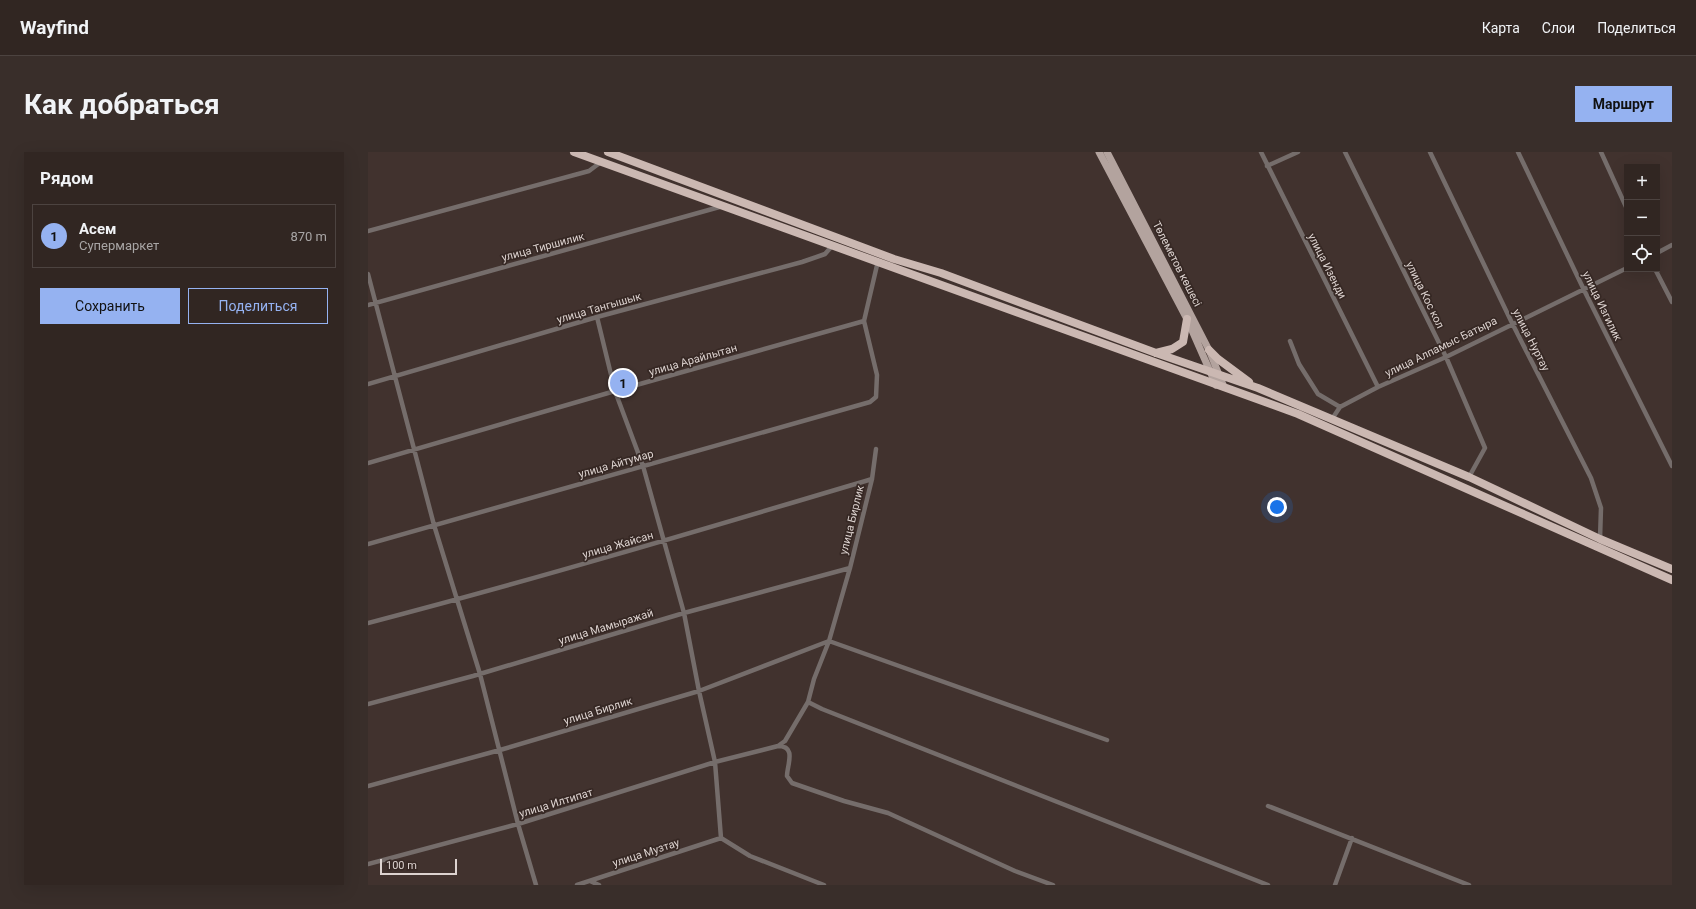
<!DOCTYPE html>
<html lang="ru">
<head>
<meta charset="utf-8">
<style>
	body { margin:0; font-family:Roboto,sans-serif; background:#392e2a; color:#f1f3f6 }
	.controls { position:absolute; right:12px; top:12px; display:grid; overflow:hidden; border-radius:0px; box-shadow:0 4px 16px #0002 }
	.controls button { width:36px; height:36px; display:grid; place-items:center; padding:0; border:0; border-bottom:1px solid #4c4340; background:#312622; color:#f1f3f6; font:20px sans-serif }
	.scale { position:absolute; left:12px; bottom:10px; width:77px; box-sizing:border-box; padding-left:4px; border:2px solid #ddd3d0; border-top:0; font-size:11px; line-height:14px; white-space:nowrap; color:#ddd3d0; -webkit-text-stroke:3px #362824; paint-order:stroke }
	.you { position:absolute; left:909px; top:355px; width:14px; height:14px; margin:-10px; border:3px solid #fff; border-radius:50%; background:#1a73e8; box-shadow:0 0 0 6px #1a73e833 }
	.badge { display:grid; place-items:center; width:26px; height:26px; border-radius:50%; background:#95b2f1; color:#111; font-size:13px; font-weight:700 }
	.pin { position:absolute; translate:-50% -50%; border:2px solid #fff; box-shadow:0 1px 4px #0006 }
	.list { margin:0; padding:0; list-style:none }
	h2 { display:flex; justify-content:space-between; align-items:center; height:52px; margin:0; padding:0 16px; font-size:17px }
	h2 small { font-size:13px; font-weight:400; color:#a8a5a5 }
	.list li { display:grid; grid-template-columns:26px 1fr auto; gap:12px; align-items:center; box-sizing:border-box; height:64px; margin:0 8px 8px; padding:0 8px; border:1px solid #4c4340; border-radius:0px }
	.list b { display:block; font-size:15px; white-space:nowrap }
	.list p { margin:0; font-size:13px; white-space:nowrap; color:#a8a5a5 }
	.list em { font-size:13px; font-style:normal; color:#a8a5a5 }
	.actions { display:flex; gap:8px; padding:12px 16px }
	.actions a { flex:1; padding:9px 0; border:1px solid #95b2f1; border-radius:0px; text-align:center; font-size:14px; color:#95b2f1 }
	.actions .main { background:#95b2f1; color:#111 }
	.icon { flex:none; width:22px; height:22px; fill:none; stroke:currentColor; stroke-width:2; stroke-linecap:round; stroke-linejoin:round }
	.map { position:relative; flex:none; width:1304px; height:733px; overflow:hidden; border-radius:0px }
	header { display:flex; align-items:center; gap:24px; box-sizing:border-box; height:56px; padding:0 20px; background:#312622; border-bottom:1px solid #4c4340 }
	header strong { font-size:19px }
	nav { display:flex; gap:22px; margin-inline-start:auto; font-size:14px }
	.intro { display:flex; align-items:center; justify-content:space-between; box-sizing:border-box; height:96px; padding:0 24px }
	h1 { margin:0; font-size:28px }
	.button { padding:10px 18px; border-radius:0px; background:#95b2f1; color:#111; font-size:14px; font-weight:700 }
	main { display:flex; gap:24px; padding:0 24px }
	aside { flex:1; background:#312622; border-radius:0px; box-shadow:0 4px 16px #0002 }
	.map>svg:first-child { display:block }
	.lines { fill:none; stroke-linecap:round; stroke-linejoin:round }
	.street { stroke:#756d6b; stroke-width:4.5 }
	.primary { stroke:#b3a39e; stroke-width:7 }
	.highway { stroke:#cbb8b2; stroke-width:8 }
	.labels { text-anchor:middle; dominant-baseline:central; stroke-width:3.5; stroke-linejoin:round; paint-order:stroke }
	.street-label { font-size:11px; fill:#ddd3d0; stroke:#362824 }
</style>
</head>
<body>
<header>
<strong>Wayfind</strong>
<nav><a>Карта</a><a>Слои</a><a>Поделиться</a></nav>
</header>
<div class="intro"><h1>Как добраться</h1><a class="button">Маршрут</a></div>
<main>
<aside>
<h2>Рядом<small></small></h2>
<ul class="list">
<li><span class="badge">1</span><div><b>Асем</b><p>Супермаркет</p></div><em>870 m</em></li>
</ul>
<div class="actions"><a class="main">Сохранить</a><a>Поделиться</a></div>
</aside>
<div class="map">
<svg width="1304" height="733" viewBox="0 0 1304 733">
	<rect width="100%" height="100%" fill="#41322e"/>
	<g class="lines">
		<path class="street" d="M893 0 1010 235
			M977 0 1078 205 1117 296 1101 325
			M1062 0 1144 171 1223 326 1233 356 1232 387
			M1150 0 1216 138 1304 314
			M1233 0 1259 57
			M899 14 930 0
			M0 79 221 19 233 10
			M1289 101 1304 93
			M1287 117 1304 150
			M0 122 66 373 112 522 150 672 168 733
			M0 153 355 54
			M229 165 247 239 275 314 316 461 331 539 347 610 353 686
			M922 189 931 212 950 242 972 255
			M0 232 229 165 434 110 457 102 464 94
			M964 267 972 255 1010 235 1078 205 1259 116
			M0 311 247 239 496 169 510 109
			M0 392 502 250 508 245 509 223 496 169
			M0 471C169 427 336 377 504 327
			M440 550 446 527 461 489 482 416 504 327 508 297
			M0 552 105 524 316 461 482 416
			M410 594C429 594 419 613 419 624L424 631 476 649 520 661 647 719 685 733
			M0 634 132 598 331 539 461 489 739 588
			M900 654 1101 733
			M353 686 382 704 456 733
			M0 712 150 672 347 610 410 594 417 589 440 550 454 557 900 733
			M222 729 231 733
			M209 733 353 686
			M967 733 984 686"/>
		<path class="primary" d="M731 0 819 167 848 233
			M739 0 841 198 856 235"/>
		<path class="highway" d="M206 0 930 262 1304 428
			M240 0 526 107 573 121 788 201 890 236 1101 325 1232 387 1304 417
			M841 198 850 207 881 230
			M788 201 804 197 815 190 819 167"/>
	</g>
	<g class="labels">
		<g class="street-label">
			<text transform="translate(175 95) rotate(-15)">улица Тиршилик</text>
			<text transform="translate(809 112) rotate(63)">Төлеметов көшесі</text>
			<text transform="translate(959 114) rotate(63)">улица Изенди</text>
			<text transform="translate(1057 143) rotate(64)">улица Кос кол</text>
			<text transform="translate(1234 154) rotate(64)">улица Изгилик</text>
			<text transform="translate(231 156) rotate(-16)">улица Тангышык</text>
			<text transform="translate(1163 188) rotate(63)">улица Нуртау</text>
			<text transform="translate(1073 195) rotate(-26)">улица Алпамыс Батыра</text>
			<text transform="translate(325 208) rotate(-16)">улица Арайлытан</text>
			<text transform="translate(248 312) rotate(-16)">улица Айтумар</text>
			<text transform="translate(484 368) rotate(-76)">улица Бирлик</text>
			<text transform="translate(250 393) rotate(-16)">улица Жайсан</text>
			<text transform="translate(238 475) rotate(-17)">улица Мамыражай</text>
			<text transform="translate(230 559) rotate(-17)">улица Бирлик</text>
			<text transform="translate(188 651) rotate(-17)">улица Илтипат</text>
			<text transform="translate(278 701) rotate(-18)">улица Музтау</text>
		</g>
	</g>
</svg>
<div class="controls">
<button>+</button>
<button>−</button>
<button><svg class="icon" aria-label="locate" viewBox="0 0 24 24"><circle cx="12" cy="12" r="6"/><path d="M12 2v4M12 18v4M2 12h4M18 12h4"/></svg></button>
</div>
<div class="scale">100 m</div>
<div class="you"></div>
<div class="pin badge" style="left:255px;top:231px">1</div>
</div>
</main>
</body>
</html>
